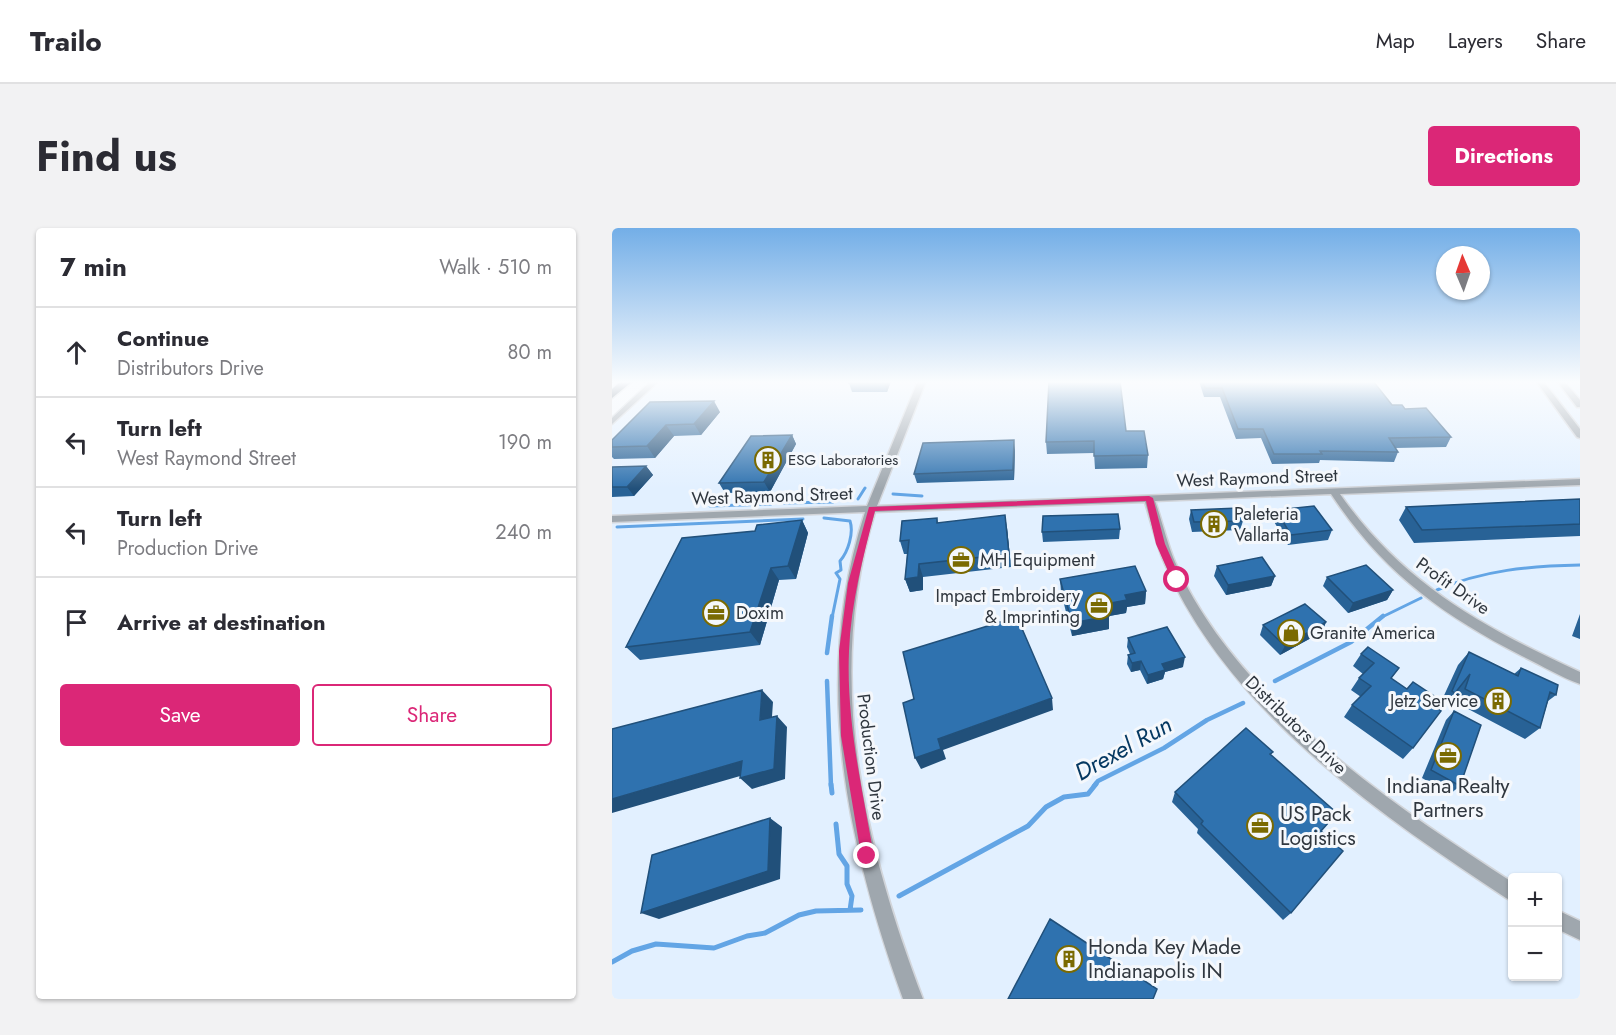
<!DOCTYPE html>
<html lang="en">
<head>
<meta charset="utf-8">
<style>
	body { margin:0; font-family:Jost,sans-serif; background:#f2f2f3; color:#2b2b33 }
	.controls { position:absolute; right:18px; bottom:18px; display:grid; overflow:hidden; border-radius:6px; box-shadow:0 2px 4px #0004 }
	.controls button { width:54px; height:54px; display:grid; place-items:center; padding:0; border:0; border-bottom:2px solid #e1e1e2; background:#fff; color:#2b2b33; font:30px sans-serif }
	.compass { position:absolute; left:824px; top:18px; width:54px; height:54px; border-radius:50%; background:#fff; box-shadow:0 2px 4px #0004; rotate:358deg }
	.stop { position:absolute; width:18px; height:18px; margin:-14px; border:4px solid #db2777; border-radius:50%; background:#fff }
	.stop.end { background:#db2777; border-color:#fff; box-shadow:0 2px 6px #0008 }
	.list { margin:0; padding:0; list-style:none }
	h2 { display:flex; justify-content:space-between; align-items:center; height:78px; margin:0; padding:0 24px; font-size:26px }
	h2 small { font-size:20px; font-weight:400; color:#7c7c81 }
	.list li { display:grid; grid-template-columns:39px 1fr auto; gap:18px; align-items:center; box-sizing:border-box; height:90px; padding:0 24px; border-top:2px solid #e1e1e2 }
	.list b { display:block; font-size:22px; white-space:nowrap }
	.list p { margin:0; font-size:20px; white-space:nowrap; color:#7c7c81 }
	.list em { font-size:20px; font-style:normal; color:#7c7c81 }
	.actions { display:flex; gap:12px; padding:18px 24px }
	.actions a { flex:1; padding:14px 0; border:2px solid #db2777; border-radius:6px; text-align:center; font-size:21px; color:#db2777 }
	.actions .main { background:#db2777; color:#fff }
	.icon { flex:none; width:33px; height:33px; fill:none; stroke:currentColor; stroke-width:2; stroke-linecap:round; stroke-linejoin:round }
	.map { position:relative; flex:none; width:968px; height:771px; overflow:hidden; border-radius:6px }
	header { display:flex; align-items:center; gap:36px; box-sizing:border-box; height:84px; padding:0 30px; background:#fff; border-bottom:2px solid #e1e1e2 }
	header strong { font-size:28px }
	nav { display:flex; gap:33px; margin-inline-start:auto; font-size:21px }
	.intro { display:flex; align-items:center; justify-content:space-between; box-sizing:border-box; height:144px; padding:0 36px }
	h1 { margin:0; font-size:42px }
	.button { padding:15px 27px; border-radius:6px; background:#db2777; color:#fff; font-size:21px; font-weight:700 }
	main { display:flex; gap:36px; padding:0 36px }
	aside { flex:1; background:#fff; border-radius:6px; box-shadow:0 2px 4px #0004 }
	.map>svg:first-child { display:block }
	.built { fill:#e2f0ff; fill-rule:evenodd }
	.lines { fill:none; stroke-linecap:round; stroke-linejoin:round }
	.stream-far2 { stroke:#63a5e5; stroke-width:3 }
	.stream-far1 { stroke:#63a5e5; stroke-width:4.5 }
	.stream { stroke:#63a5e5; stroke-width:5 }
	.minor-casing { stroke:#d2d5da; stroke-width:3 }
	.highway-casing { stroke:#d2d5da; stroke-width:3 }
	.minor { fill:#9fa7ae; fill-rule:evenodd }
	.highway { fill:#3d4c5c; fill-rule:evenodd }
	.wall { fill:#286296 }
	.shaded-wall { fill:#21507a }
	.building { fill:#2f72af; stroke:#21507a; stroke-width:1.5 }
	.route { fill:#db2777 }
	.labels { text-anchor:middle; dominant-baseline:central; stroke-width:6; stroke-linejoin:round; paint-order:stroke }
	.far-poi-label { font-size:15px; fill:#30373f; stroke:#f5f8fc; text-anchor:start }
	.street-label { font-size:18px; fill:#30373f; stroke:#f5f8fc }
	.poi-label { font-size:18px; fill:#30373f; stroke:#f5f8fc; text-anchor:start }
	.near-poi-label { font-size:21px; fill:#30373f; stroke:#f5f8fc; text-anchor:start }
	.near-water-label { font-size:24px; font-style:italic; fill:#063962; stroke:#f5f8fc }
</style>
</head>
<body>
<header>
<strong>Trailo</strong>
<nav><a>Map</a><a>Layers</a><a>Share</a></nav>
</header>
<div class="intro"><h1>Find us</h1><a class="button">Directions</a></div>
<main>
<aside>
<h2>7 min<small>Walk · 510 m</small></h2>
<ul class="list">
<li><svg class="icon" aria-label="ahead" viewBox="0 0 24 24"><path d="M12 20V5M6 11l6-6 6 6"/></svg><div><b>Continue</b><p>Distributors Drive</p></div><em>80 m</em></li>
<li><svg class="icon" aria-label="left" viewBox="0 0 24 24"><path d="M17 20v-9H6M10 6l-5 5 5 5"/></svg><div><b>Turn left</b><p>West Raymond Street</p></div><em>190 m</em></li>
<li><svg class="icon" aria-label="left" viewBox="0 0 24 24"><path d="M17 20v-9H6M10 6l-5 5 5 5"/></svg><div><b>Turn left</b><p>Production Drive</p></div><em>240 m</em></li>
<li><svg class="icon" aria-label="arrive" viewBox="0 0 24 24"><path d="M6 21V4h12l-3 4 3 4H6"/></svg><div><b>Arrive at destination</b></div></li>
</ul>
<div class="actions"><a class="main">Save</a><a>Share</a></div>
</aside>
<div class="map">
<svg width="968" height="771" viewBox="0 0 968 771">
	<rect width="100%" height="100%" fill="#f5f8fc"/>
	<path class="built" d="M39 153H968V771H0V189ZM900 650H945V748H900Z"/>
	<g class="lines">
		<path class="stream-far2" d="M281 266 310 268
			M246 271 253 260
			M172 275 221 274
			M98 278 159 276
			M212 290 238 293C242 305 236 324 228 333L229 342 224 345 228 351 220 390
			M5 299 191 291
			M825 362C871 342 918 338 968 337
			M768 390 809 370"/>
		<path class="stream-far1" d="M215 425 220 388
			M215 453 219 558
			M663 453 739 414 771 388
			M482 558 486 553 552 520 595 492 631 475"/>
		<path class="stream" d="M219 556 220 565
			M224 596 227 626 235 638V656L240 668 238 682
			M287 668 416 598 434 579 452 569 476 566 484 556
			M0 734 20 723 44 716 102 720 135 708 153 705 187 687 204 683 249 682"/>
		<defs>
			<path id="minor" d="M39 153H47L0 196V190Z
				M306 153H314L265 278 968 251V257L728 266C791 356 871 399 968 444V456C948 449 929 437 910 428 828 386 770 343 719 266L543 273C550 293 555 315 563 334 624 472 778 575 900 654V673L894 670C764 584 615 482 552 334 544 315 539 294 533 274L263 284C212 450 251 613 311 771H291C234 612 199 450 253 284L0 294V288L255 278Z
				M924 153H931L968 201V210L965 209Z
				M945 153H952L968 172V179H965Z
				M945 682 968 693V712L945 701Z"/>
			<path id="highway" d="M9 153H21L0 170V161Z"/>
		</defs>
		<use href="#minor" class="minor-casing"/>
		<use href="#highway" class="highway-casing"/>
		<use href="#minor" class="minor"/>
		<use href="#highway" class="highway"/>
	</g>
	<path class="wall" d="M238 153H279L275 164H240L237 155Z
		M587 153H761L780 177 793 181 839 209 834 219 783 220 786 224 782 234 708 232 707 235 660 236 649 210 624 211 608 169H592Z
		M38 174 108 184 89 207 62 208 43 230 2 231 0 229V212Z
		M514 203 536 227 535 240 483 241 482 225 435 226 434 214Z
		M180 207 184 216 158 264 113 265 107 255Z
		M403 222 402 252 305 255 302 246Z
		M34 238 41 247 22 268 0 269V239Z
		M968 271V308L802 315 787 292 794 279Z
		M579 282 631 293 628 302 580 304 577 291Z
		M664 282 720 302 716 312 676 317 661 292Z
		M325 290 326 295 395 300 399 339 311 349V362L298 364 293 351 295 326H292L288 313Z
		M190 292 196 305 184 351 167 352 148 417 28 432 14 419 143 303Z
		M508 301 507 311 431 314 430 304Z
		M605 338 663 348 659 358 614 367 602 348Z
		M715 349 781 362 775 372 736 385 711 358Z
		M448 351 534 363 533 376 515 379 514 385 497 388V401L460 408 449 364Z
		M968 386V411L960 408Z
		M714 394 710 404 668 427 648 407 651 397Z
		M516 410 571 439 553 444 551 451 535 456 528 442 519 444 515 436 516 427 518 426 515 419Z
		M857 424 902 446 909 440 944 467 936 473 928 500 913 511 841 473 845 463 832 476 829 474 846 437Z
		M749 426 787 440 779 451 817 475 801 520 791 531 732 489 740 477 749 469 739 462 747 450 751 446 741 438Z
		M842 483 848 558 838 566 810 550 834 492Z
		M661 524 659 527 709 603 679 685 671 692 585 605 586 601 560 574 563 564Z"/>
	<path class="shaded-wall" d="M272 153H279L275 164 272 155Z
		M102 173 108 184 89 207 82 196Z
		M54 197 62 208 43 230 35 218Z
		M180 207 184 216 158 264 152 254Z
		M402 212 403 222 402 252 401 242Z
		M34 238 41 247 22 268 15 259Z
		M393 287 395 300 399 339 397 326Z
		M190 292 196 305 184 351 176 338Z
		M307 336 311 349V362L298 364 293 351Z
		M159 340 167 352 148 417 138 404Z
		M663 348 659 358 614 367 616 357Z
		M781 362 775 372 736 385 741 375Z
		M534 363 533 376 515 379 514 385 492 389 493 376 513 367Z
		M497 388V401L460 408V395Z
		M714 394 710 404 668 427 673 418Z
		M573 429 571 439 553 444 551 451 535 456 536 447 550 436Z
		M529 433 528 442 519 444 520 435Z
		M150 462 161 474 159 503 148 492Z
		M440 470 441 482 331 522 334 531 309 541 303 530 326 511Z
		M165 488 175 499 173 551 140 561 128 550Z
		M130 533 142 544 0 585V571Z
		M158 590 170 599 168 651 47 691 29 685Z"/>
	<path class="building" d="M238 153H272V155H237Z
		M437 153H508L514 203H532L536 227 482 228V213L434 214Z
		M591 153H761L780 177H790L793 181 814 180 839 209 777 210 786 224 708 223 710 226H662L651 201H626L610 160H593Z
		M102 173 82 196 54 197 35 218 0 219V212L38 174Z
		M180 207 152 254 107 255 139 208Z
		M402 212 401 242 302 246 311 215Z
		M34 238 15 259H0V239Z
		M968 271V296L810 302 794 279Z
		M702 278 720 302 679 307 664 282Z
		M627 280 631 293 582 294 579 282Z
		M506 286 508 301 430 304 431 288Z
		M393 287 397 326 307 336 306 349 293 351 297 312 288 313 290 293 325 290V295Z
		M190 292 176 338 159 340 138 404 14 419 70 310 143 303 145 297Z
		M650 329 663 348 616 357 605 338Z
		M754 337 781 362 741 375 715 349Z
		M523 338 534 363 513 367 515 372 493 376 497 388 460 395 448 351Z
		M693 376 714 394 673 418 651 397Z
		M405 389 440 470 326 511 329 521 303 530 291 475 302 471 291 424Z
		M555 399 573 429 550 436 553 442 536 447 529 433 520 435 516 427 523 425 516 410Z
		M756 419 787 440 779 450 795 461 801 454 822 468 817 475 829 483 801 520 740 477 759 458 747 450 762 435 749 426Z
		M857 424 906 448 909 440 946 457 944 467 938 464 928 500 853 461 858 446 843 465 840 463Z
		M150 462 148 492 165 488 162 541 128 550 130 533 0 571V501Z
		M842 483 869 497 848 558 819 542Z
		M634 500 661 524 658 526 725 585 709 603 731 623 679 685 589 596 591 593 563 564Z
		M158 590 156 643 29 685 40 627Z
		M438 691 545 761 541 771H396Z"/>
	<linearGradient id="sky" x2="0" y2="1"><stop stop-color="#73aee7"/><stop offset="0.59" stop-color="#fafcfe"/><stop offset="1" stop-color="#fafcfe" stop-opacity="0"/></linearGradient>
	<rect width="968" height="261" fill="url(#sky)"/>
	<path class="route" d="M537 268 541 270 553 316 569 352 568 354H561L544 316 534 273 263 283C251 329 239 375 237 423 234 492 250 560 262 628L260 633H250L229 508 227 423 236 355 257 279Z"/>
	<defs>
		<symbol id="building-ring" viewBox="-11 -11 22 22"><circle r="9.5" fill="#f5f8fc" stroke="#7a6a02" stroke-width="1.5"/><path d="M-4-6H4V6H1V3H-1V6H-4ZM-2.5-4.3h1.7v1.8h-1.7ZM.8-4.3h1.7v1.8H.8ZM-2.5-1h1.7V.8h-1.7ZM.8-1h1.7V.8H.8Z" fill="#7a6a02"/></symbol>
		<symbol id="office-ring" viewBox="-11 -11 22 22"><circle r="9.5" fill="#f5f8fc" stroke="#7a6a02" stroke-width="1.5"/><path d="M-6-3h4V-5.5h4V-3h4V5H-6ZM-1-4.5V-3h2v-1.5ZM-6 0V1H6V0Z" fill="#7a6a02"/></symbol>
		<symbol id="shop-ring" viewBox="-11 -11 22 22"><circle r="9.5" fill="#f5f8fc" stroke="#7a6a02" stroke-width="1.5"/><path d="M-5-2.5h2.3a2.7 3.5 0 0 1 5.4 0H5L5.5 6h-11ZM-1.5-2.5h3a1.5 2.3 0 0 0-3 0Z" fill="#7a6a02"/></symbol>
	</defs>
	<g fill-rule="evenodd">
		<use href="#building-ring" x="141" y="217" width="30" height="30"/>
		<use href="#building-ring" x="587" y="281" width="30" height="30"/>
		<use href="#office-ring" x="334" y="317" width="30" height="30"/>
		<use href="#office-ring" x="472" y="363" width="30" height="30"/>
		<use href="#office-ring" x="89" y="370" width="30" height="30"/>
		<use href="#shop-ring" x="664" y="390" width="30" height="30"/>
		<use href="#building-ring" x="871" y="458" width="30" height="30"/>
		<use href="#office-ring" x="821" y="513" width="30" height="30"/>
		<use href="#office-ring" x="633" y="583" width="30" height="30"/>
		<use href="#building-ring" x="442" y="716" width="30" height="30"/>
	</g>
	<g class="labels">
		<g class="far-poi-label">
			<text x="176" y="232">ESG Laboratories</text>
		</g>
		<g class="street-label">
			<text transform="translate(645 250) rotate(-2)">West Raymond Street</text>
			<text transform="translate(160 268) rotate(-2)">West Raymond Street</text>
			<text transform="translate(841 358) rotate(35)">Profit Drive</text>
			<text transform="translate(684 497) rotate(44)">Distributors Drive</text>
			<text transform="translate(259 529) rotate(83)">Production Drive</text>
		</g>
		<g class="poi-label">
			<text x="622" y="286">Paleteria<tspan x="622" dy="21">Vallarta</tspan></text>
			<text x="368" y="332">MH Equipment</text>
			<text x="468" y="368" text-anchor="end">Impact Embroidery<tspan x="468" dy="21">&amp; Imprinting</tspan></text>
			<text x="124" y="385">Doxim</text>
			<text x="698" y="405">Granite America</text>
			<text x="866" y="473" text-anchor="end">Jetz Service</text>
		</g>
		<g class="near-poi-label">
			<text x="836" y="558" text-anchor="middle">Indiana Realty<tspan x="836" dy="24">Partners</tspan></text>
			<text x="668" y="586">US Pack<tspan x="668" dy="24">Logistics</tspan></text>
			<text x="476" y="719">Honda Key Made<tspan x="476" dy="24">Indianapolis IN</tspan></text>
		</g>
		<g class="near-water-label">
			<text transform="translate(511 520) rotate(-29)">Drexel Run</text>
		</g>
	</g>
</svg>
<div class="controls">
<button>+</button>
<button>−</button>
</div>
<svg class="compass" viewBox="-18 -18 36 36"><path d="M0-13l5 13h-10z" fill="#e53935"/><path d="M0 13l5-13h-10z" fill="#7c7c81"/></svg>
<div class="stop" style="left:565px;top:352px"></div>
<div class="stop end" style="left:255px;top:628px"></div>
</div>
</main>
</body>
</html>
